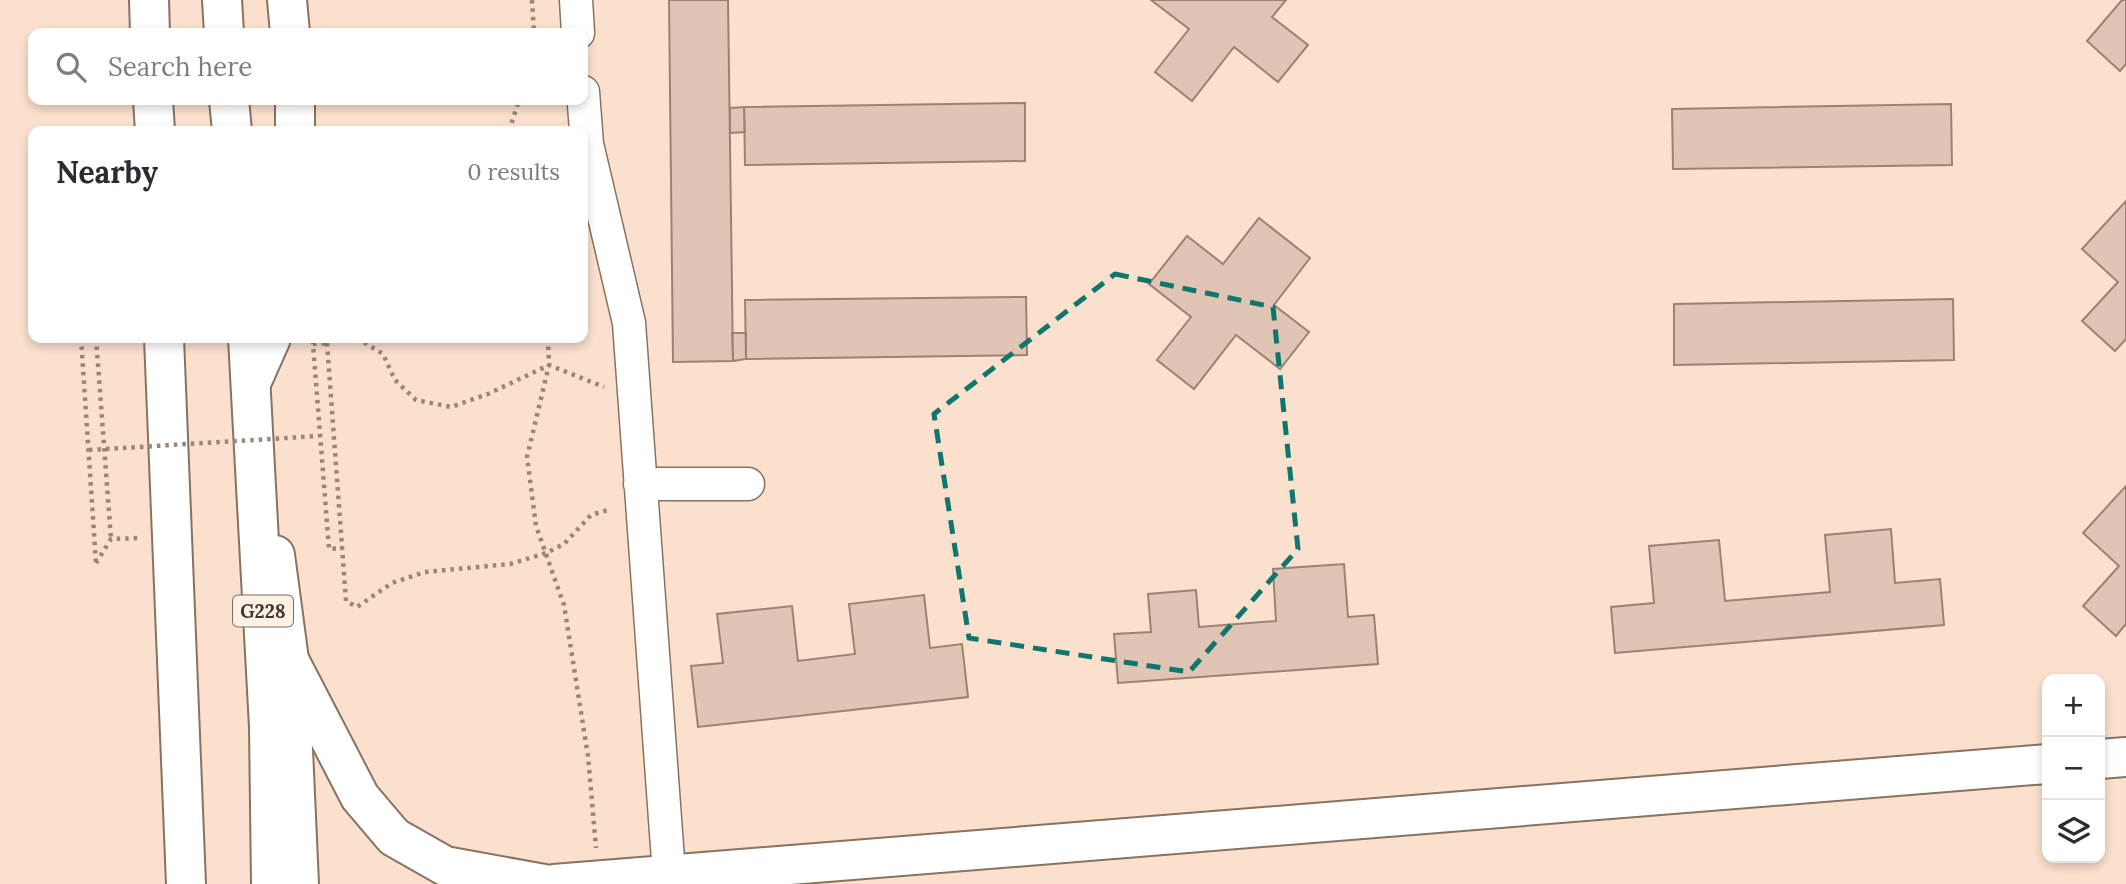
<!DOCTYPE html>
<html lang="en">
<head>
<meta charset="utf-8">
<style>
	body { margin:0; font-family:Lora,serif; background:#f2f2f3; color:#2b2b33 }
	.controls { position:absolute; right:21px; bottom:21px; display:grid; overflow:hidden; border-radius:14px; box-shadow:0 4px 10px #0003 }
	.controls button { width:63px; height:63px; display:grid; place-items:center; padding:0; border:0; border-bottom:2px solid #e1e1e2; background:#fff; color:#2b2b33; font:35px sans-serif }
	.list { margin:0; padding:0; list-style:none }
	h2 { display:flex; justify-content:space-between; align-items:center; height:91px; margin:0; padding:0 28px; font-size:30px }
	h2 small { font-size:23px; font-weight:400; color:#7c7c81 }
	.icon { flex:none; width:38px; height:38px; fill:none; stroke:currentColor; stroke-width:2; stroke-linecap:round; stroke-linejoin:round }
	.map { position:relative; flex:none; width:2126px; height:884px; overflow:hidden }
	.search { position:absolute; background:#fff; box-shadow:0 4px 10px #0003; left:28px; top:28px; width:560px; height:77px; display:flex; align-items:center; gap:18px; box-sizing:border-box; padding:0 24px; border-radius:14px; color:#7c7c81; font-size:26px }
	.panel { position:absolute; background:#fff; box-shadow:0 4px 10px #0003; left:28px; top:126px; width:560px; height:217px; border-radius:14px }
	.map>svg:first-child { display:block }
	.building { fill:#e0c5b5; stroke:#9b8273; stroke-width:2 }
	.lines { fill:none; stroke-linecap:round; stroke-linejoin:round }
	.minor-casing { stroke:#887261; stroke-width:35 }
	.tertiary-casing { stroke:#887261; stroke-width:42 }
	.primary-casing { stroke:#887261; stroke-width:42 }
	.trunk-casing { stroke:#887261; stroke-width:42 }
	.path { stroke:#988779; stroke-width:4.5; stroke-dasharray:3.5 5; stroke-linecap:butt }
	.minor { stroke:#fff; stroke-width:32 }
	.tertiary { stroke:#fff; stroke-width:38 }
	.primary { stroke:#fff; stroke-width:38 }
	.trunk { stroke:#fff; stroke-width:38 }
	.path-bridge { stroke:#988779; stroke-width:4.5; stroke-dasharray:3.5 5; stroke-linecap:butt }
	.marked { fill:none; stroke:#0f766e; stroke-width:5; stroke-dasharray:14 9; stroke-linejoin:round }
	.labels { text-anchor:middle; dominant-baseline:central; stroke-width:6; stroke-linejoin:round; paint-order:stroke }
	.shield { fill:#fff0e4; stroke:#7a6e65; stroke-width:2 }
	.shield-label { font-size:19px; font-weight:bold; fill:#41372f }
</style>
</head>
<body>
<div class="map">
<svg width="2126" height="884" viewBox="0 0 2126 884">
	<rect width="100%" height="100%" fill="#fae0cd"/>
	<path class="building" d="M669 0H728L733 361 673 362Z
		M1151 0H1286L1272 17 1308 45 1278 82 1234 47 1192 101 1155 72 1189 29Z
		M2122 0H2126V64L2120 71 2087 41Z
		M1025 103V161L745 165 744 107Z
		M1951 104 1952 165 1673 169 1672 109Z
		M744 107 745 132 730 133V108Z
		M2126 201V339L2115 351 2082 321 2118 282 2082 249Z
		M1259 218 1310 258 1274 305 1309 332 1280 369 1236 335 1194 389 1157 360 1191 317 1149 284 1187 236 1223 264Z
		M1026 297 1027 355 746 359 745 300Z
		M1953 299 1954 360 1674 365V304Z
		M732 333H746V359L733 361Z
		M2126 486V624L2116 636 2083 606 2119 566 2083 533Z
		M1891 529 1895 583 1940 579 1944 625 1615 653 1611 607 1654 603 1649 546 1719 540 1725 601 1830 592 1825 535Z
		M1344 564 1348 617 1374 615 1378 664 1118 683 1114 634 1151 632 1148 594 1196 590 1199 627 1276 621 1273 569Z
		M924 595 930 648 962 644 968 697 698 727 691 666 723 663 717 614 792 606 798 661 855 654 849 604Z"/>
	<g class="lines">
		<defs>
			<path id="minor" d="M576 0 578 33
				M583 92 587 144 629 323 669 874
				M640 484H748"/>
			<path id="tertiary" d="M287 0 290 33
				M295 100V131
				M251 383 271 338
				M289 660 360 797 394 837 445 866 544 884
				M2100 759 2126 757
				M554 884 2047 764"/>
			<path id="primary" d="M275 555 289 660 299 884"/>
			<path id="trunk" d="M149 0 150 33
				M222 0 224 33
				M153 100 155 131
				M229 100 232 131
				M164 338 186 884
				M248 338 269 727 271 884"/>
		</defs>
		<use href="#minor" class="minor-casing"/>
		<use href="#tertiary" class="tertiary-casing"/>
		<use href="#primary" class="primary-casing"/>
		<use href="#trunk" class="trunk-casing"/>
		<path class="path" d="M532 0 534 33
			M509 131 519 100
			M81 338 96 563
			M96 338 111 539
			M331 338 327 343 313 344 329 549 343 548
			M357 338 383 354 395 380 416 400 451 407 488 394 549 365 604 387
			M548 338 549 365 527 457 536 526 564 605 588 756 596 848
			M327 343 346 601 357 607 392 583 425 572 510 564 546 553 564 544 591 515 611 509
			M96 563 111 539 140 538"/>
		<use href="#minor" class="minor"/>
		<use href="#tertiary" class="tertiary"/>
		<use href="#primary" class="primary"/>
		<use href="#trunk" class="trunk"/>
		<path class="path-bridge" d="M89 450 319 436"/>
	</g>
	<path class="marked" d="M1115 274 1273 307 1298 549 1189 672 969 638 934 414Z"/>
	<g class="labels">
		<rect class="shield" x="233" y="595.5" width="60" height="31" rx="5"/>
		<g class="shield-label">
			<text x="263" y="611">G228</text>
		</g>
	</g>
</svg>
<div class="controls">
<button>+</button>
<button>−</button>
<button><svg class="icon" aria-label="layers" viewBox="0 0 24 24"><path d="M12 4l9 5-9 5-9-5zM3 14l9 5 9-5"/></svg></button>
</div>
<div class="search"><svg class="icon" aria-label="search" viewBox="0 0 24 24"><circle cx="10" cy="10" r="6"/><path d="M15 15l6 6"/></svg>Search here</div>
<section class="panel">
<h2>Nearby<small>0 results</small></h2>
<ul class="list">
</ul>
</section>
</div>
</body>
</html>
